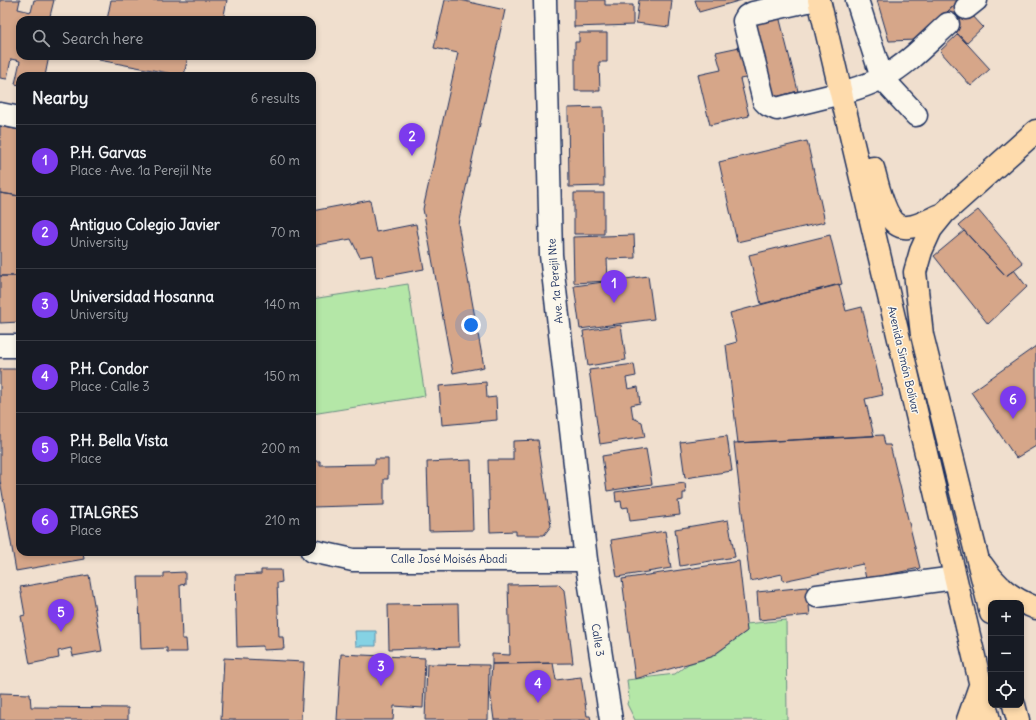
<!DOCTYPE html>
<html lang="en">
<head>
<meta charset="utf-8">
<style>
	body { margin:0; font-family:Delius,sans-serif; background:#242831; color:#f1f3f6 }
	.controls { position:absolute; right:12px; bottom:12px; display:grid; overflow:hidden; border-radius:8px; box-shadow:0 2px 6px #0003 }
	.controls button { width:36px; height:36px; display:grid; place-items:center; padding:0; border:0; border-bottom:1px solid #363941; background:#171b24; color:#f1f3f6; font:20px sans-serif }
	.you { position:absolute; left:471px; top:325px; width:14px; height:14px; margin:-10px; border:3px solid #fff; border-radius:50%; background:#1a73e8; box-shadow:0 0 0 6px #1a73e833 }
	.badge { display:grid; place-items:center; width:26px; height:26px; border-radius:50%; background:#7c3aed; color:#fff; font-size:13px; font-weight:700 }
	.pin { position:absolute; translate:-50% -33px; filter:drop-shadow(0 1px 2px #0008) }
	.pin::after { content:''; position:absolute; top:21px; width:14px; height:12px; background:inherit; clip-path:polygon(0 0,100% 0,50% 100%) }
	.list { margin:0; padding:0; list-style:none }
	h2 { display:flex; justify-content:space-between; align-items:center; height:52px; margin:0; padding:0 16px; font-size:17px }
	h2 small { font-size:13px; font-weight:400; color:#9ea1a6 }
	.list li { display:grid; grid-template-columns:26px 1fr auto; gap:12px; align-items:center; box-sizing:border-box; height:72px; padding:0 16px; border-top:1px solid #363941 }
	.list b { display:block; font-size:15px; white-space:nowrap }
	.list p { margin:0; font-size:13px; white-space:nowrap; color:#9ea1a6 }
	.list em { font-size:13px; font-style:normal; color:#9ea1a6 }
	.icon { flex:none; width:22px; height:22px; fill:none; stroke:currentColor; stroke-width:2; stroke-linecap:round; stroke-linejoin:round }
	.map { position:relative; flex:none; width:1036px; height:720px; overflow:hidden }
	.search { position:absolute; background:#171b24; box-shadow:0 2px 6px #0003; left:16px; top:16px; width:300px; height:44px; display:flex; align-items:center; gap:10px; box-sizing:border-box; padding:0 14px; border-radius:12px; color:#9ea1a6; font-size:15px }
	.panel { position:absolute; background:#171b24; box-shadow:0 2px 6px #0003; left:16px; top:72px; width:300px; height:484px; border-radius:12px }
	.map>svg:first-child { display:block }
	.green { fill:#b4e7a7; stroke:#688b82 }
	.water { fill:#85d2e4; stroke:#5b91ae }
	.building { fill:#d6a689; stroke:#1b2f5e }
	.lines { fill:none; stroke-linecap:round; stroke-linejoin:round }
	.minor-casing { stroke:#1b2f5e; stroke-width:25 }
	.major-casing { stroke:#1b2f5e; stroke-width:25 }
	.minor { stroke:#fbf7ec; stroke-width:22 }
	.major { stroke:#fedbac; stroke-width:22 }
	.labels { text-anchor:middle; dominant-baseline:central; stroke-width:3; stroke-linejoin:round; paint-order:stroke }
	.street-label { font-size:11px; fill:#1b2f5e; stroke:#fbf7ec }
</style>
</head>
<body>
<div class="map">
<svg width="1036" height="720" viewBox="0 0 1036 720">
	<rect width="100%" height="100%" fill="#f0dfce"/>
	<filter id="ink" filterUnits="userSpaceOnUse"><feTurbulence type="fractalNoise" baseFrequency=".025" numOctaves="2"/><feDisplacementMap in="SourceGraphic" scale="8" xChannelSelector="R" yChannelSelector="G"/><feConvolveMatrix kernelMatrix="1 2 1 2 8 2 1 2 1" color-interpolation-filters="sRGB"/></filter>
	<g filter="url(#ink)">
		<path class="green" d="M408 284 425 396 312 414V299Z
			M786 620 787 720H635L627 704 629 698 627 680 675 674 688 664 712 657 747 631 746 624Z"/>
		<path class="water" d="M355 631H376V646H356Z"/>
		<path class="building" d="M0 0H20L18 9 31 12 34 0H54L49 20H20V56H49L45 76H20V85L15 84 20 61 11 59 7 79 0 78Z
			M111 0H227L223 20H107Z
			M445 0H460L505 10 458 224 484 367 453 373 423 209 458 53 434 48Z
			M574 0H605V5H633V25L574 27Z
			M639 0H672L669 27 636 23Z
			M695 0H742L699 12Z
			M877 0H960L917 40 889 41Z
			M959 1 983 27 966 43 942 17Z
			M778 12 798 91 772 98 752 19Z
			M579 33H607V62H599L600 91H575V42H579Z
			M958 34 990 69 971 86 940 51Z
			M744 46 751 77 740 79 749 116 710 125 698 75 721 70 716 52Z
			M100 56H188L184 76 99 60Z
			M603 107 604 186 569 187 568 108Z
			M0 126 20 130V196L0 193Z
			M807 141 825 222 737 242 719 162Z
			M0 193 20 196V276H0Z
			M574 193H604V234H574Z
			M370 200 376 232 416 224 424 269 376 278 372 255 360 257 351 239 312 246V211Z
			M978 210 1023 263 1006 276 959 225Z
			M964 231 1006 276 1014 270 1027 287 988 324 934 256Z
			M634 235 635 258 607 259 608 281 574 283 573 237Z
			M830 235 842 284 761 304 749 255Z
			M0 276H20V322L0 323Z
			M648 276 654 319 580 329 574 286Z
			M839 284 846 311 862 307 883 395 865 399 874 436 738 443 726 345 737 342 730 313Z
			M621 325 626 360 588 366 583 331Z
			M1036 346V446L1016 458 971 392Z
			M634 364 636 376 626 378 628 389 638 387 640 403 631 405 633 418 642 422 645 437 600 444 589 370Z
			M0 369H20V552H83L84 559 16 571 0 480Z
			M486 382 487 398 496 397 497 420 442 425 439 386Z
			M883 435 885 445H890L920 568 866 579 863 564 783 581 782 574 750 581 734 443Z
			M727 436 732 471 685 478 680 442Z
			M538 440 551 526 544 535H516V531L490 532 488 460H513V441Z
			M646 449 652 484 607 491 602 456Z
			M375 459H388V479H384V505L312 507V461H320V465L375 464Z
			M471 460 473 530 429 531 427 462Z
			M685 483 686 493H683V500L678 501 680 515 630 521 628 507 622 508 621 501 616 502 615 492Z
			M728 520 735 557 680 566 675 529Z
			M665 531 671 568 617 577 611 540Z
			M739 561 747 631 711 657 635 679 622 579Z
			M261 570H281L282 582 277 583 279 637H283L284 649 263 650V646L237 647 235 575 261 574Z
			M185 572V584L180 585 182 639H186L187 652H167V648L141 649 138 577H164V573Z
			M89 575 102 651 73 656 71 648 58 651 59 658 30 664 21 616 25 615 20 587Z
			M558 584 564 590 573 663 492 664V654L510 655 508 585Z
			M807 587 810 615 759 620 757 592Z
			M458 604 459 647 389 649 388 605Z
			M341 654 425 658 423 708 394 706 393 720H337Z
			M224 658 304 662 301 720H221Z
			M553 663 556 680 581 677 587 716H590L591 720H494L490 691 492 664Z
			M427 664 489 665 488 720H425Z
			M0 693 30 694 31 707 128 708V720H0Z"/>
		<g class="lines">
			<defs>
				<path id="minor" d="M545 0 551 255 586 560 611 720
					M812 0 753 13 747 16 744 21 764 101 768 105 777 109C812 99 851 94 884 77 908 64 928 42 948 24
					M857 0 882 78 916 115
					M966 8 976 0
					M0 114 20 118
					M0 346H20
					M312 551 353 560H586
					M817 596 955 578"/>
				<path id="major" d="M819 0 989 720
					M873 168C878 184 885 230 908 227 920 226 932 218 943 214
					M982 565C997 587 1011 598 1036 608
					M991 613 922 335 915 272 921 251 931 229 944 213 1036 131
					M1014 705 1018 720
					M968 720 980 686"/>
			</defs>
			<use href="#minor" class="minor-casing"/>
			<use href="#major" class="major-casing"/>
			<use href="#minor" class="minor"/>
			<use href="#major" class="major"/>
		</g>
	</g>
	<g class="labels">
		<g class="street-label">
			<text transform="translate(555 281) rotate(-95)">Ave. 1a Perejil Nte</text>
			<text transform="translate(904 360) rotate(77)">Avenida Simón Bolívar</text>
			<text x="449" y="559">Calle José Moisés Abadi</text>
			<text transform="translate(598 640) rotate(81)">Calle 3</text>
		</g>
	</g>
</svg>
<div class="controls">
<button>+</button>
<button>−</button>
<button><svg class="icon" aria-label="locate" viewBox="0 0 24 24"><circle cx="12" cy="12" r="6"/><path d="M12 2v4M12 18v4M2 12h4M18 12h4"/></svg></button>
</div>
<div class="you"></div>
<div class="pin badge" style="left:614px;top:303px">1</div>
<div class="pin badge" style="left:412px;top:156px">2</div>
<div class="pin badge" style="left:381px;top:686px">3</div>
<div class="pin badge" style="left:538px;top:703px">4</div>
<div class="pin badge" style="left:61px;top:632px">5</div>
<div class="pin badge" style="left:1013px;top:419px">6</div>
<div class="search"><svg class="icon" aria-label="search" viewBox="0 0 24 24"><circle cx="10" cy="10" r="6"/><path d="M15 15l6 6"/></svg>Search here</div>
<section class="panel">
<h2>Nearby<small>6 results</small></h2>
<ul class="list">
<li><span class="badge">1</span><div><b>P.H. Garvas</b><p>Place · Ave. 1a Perejil Nte</p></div><em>60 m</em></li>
<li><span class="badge">2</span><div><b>Antiguo Colegio Javier</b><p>University</p></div><em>70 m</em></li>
<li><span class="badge">3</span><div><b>Universidad Hosanna</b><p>University</p></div><em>140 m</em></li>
<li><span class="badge">4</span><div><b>P.H. Condor</b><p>Place · Calle 3</p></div><em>150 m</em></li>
<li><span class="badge">5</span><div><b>P.H. Bella Vista</b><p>Place</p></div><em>200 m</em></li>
<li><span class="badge">6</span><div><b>ITALGRES</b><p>Place</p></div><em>210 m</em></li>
</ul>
</section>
</div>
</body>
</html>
